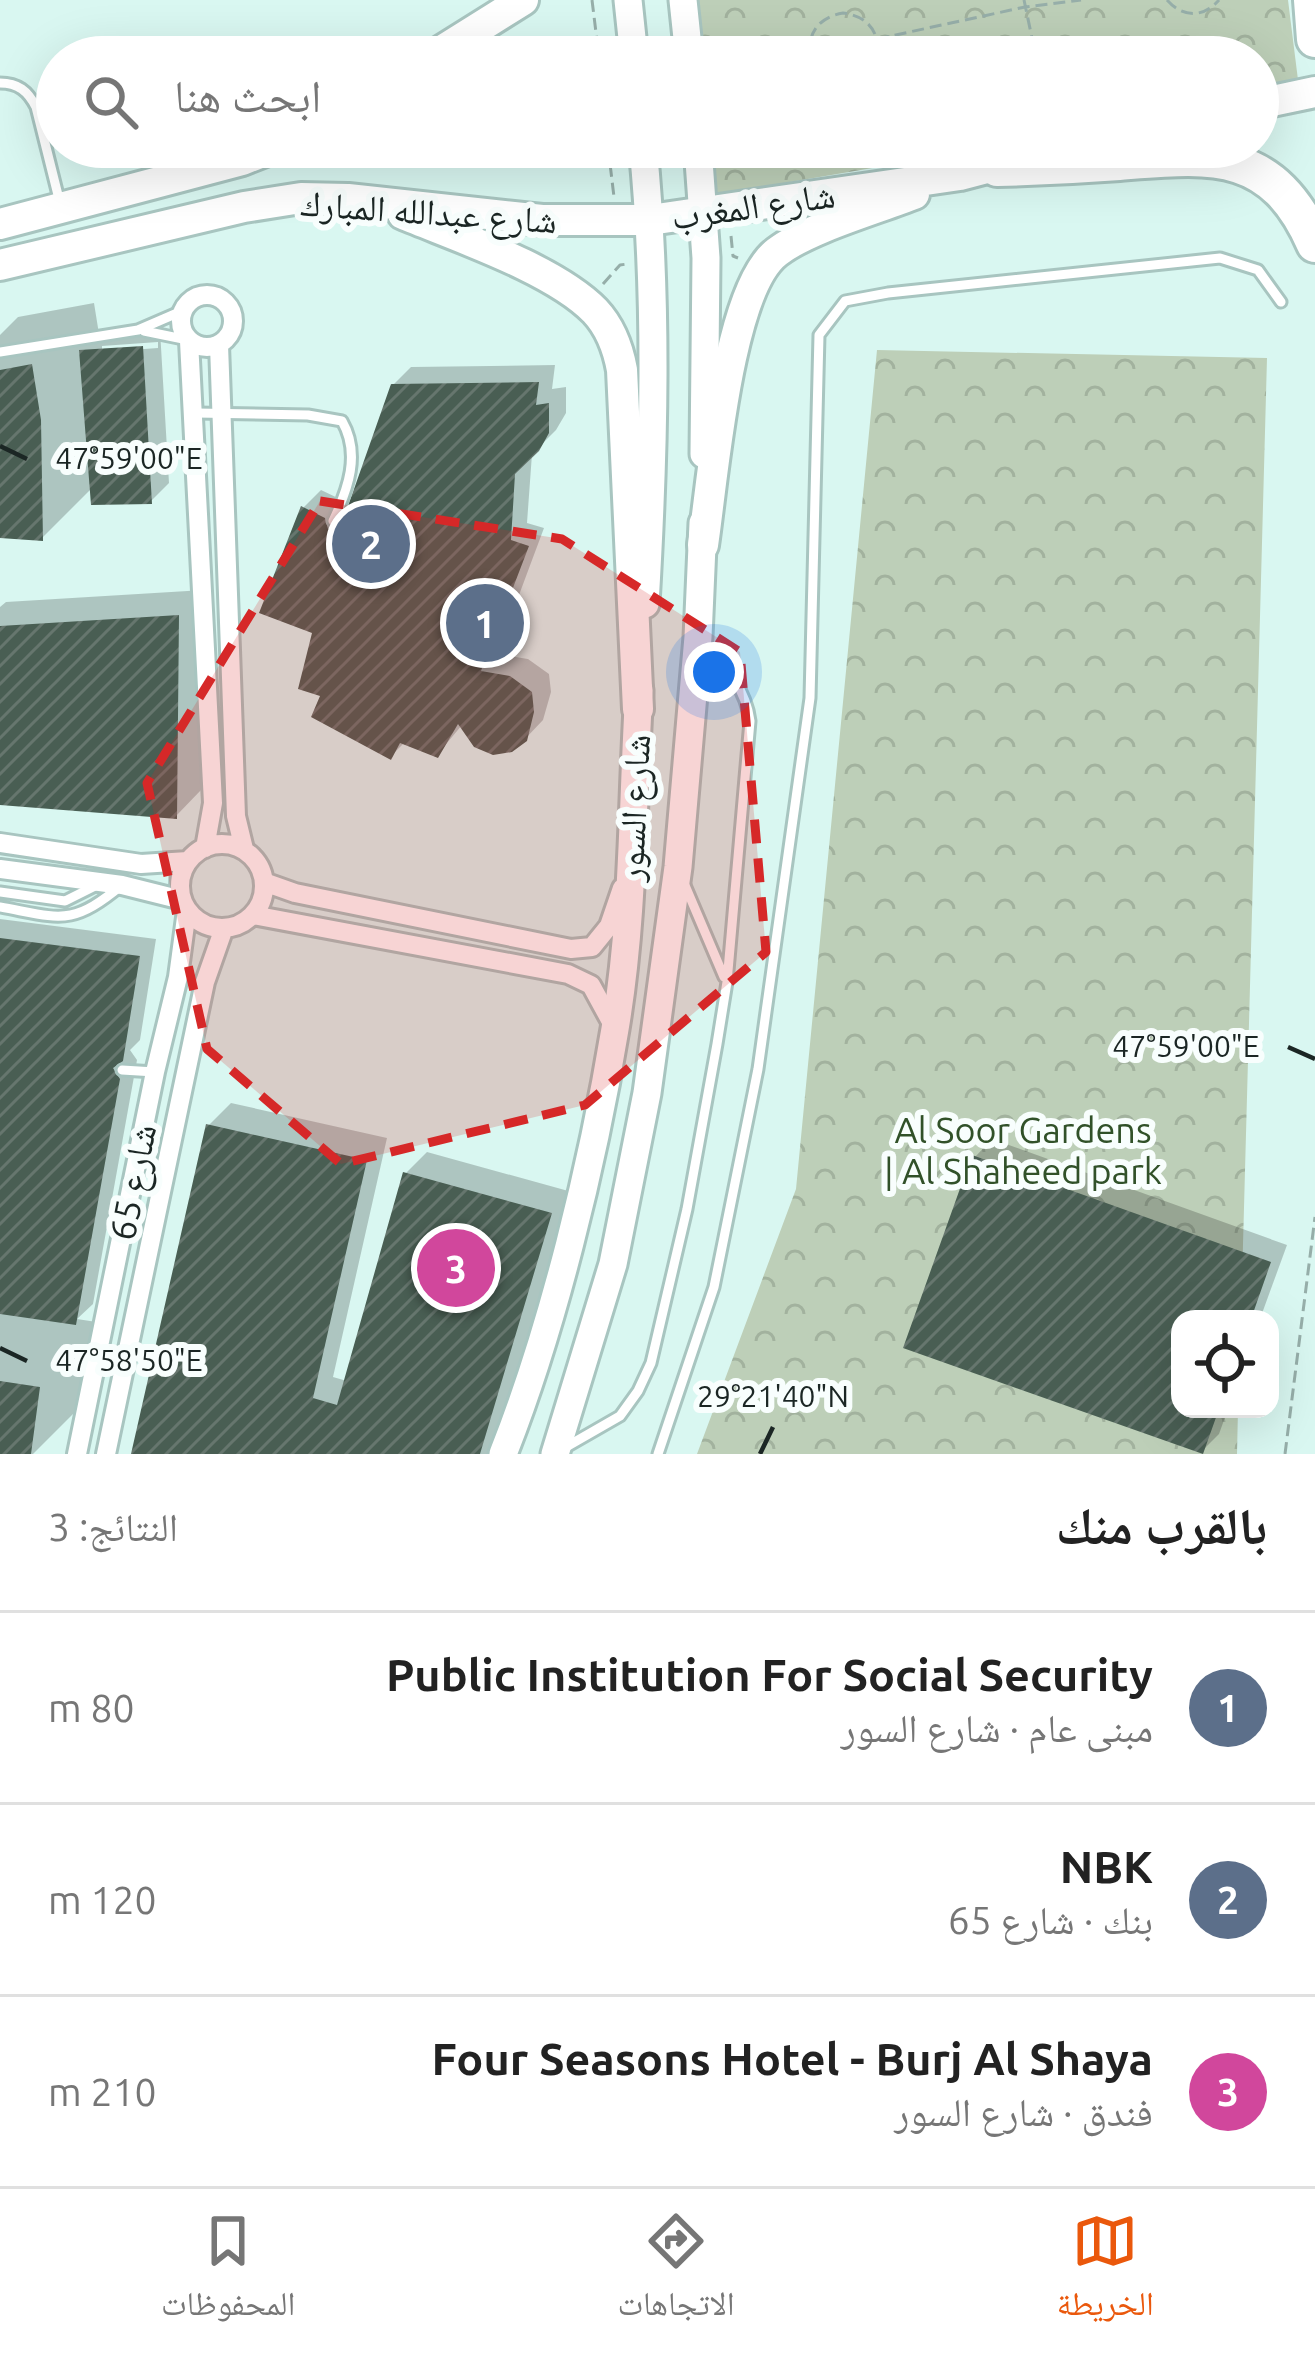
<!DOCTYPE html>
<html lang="ar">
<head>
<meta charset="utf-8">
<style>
	body { margin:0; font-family:Ubuntu,"Noto Naskh Arabic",sans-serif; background:#f6f6f6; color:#222; direction:rtl }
	.controls { position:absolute; right:36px; bottom:36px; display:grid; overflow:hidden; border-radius:24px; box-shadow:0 12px 48px #0002 }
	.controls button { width:108px; height:108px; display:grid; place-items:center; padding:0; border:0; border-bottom:3px solid #e0e0e0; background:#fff; color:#222; font:60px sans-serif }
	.you { position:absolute; left:714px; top:672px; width:42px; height:42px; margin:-30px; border:9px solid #fff; border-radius:50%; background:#1a73e8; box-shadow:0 0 0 18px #1a73e833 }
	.badge { display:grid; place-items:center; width:78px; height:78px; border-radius:50%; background:#ea580c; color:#fff; font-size:39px; font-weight:700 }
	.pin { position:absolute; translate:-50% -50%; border:6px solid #fff; box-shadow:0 3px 12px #0006 }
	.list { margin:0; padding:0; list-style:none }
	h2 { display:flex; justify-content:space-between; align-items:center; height:156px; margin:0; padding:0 48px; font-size:51px }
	h2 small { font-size:39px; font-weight:400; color:#767676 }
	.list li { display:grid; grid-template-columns:78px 1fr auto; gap:36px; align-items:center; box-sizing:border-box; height:192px; padding:0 48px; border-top:3px solid #e0e0e0 }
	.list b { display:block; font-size:45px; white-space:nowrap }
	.list p { margin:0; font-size:39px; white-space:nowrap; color:#767676 }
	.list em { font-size:39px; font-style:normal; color:#767676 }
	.icon { flex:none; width:66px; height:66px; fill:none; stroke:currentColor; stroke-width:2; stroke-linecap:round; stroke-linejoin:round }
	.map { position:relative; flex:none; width:1315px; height:1454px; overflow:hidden; direction:ltr }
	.search { position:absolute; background:#fff; box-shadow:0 12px 48px #0002; left:36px; right:36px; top:36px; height:132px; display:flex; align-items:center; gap:30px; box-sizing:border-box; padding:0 42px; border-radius:66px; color:#767676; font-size:45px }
	.sheet { height:732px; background:#fff }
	nav { display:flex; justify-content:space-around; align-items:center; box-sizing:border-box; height:168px; border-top:3px solid #e0e0e0; background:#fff; font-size:33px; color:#767676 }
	nav a { display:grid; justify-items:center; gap:6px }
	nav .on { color:#ea580c }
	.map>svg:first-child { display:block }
	.park { fill:url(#park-crowns) }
	.shadow { fill:#0003; fill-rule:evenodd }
	.building { fill:url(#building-hatch) }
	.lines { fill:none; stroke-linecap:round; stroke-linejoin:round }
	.lane-casing { stroke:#a8c5c0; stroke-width:15 }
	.street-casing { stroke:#a8c5c0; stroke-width:24 }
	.secondary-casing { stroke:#a8c5c0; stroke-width:33 }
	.primary-casing { stroke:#a8c5c0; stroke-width:36 }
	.highway-casing { stroke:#a8c5c0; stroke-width:42 }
	.path { stroke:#96aea9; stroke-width:3; stroke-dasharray:12 6; stroke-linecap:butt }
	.lane { stroke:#fff; stroke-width:9 }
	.street { stroke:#fff; stroke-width:18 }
	.secondary { stroke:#fff; stroke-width:27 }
	.primary { stroke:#fff; stroke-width:30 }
	.highway { stroke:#fff; stroke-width:36 }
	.marked { fill:#d62828; fill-opacity:0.2; stroke:#d62828; stroke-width:9; stroke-dasharray:24 15; stroke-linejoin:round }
	.ticks { fill:none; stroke:#1b2624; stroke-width:4.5 }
	.labels { text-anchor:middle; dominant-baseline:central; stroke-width:12; stroke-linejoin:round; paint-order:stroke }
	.street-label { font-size:36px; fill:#1b2624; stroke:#f8fefd }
	.park-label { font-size:36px; fill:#315129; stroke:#f8fefd }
	.ticks-label { font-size:30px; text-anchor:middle; fill:#1b2624; stroke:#f8fefd; stroke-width:12; stroke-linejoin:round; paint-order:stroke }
</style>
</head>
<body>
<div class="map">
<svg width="1315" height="1454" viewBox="0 0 1315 1454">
	<defs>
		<pattern id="park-crowns" width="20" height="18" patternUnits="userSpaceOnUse" patternTransform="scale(3)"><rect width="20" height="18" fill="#bdcfb8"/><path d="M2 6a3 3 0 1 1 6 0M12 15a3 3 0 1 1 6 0" fill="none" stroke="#a2b29e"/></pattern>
		<pattern id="building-hatch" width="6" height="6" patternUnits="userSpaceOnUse" patternTransform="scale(3)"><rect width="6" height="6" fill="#495e53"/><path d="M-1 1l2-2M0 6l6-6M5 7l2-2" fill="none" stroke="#66766e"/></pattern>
	</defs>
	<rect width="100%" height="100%" fill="#d9f7f1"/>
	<path class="park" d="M692 0H1288L1298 80 1258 89V57H698Z
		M709 147H996L714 195Z
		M877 350 1267 358 1241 1319H1180V1409H1238L1237 1454H697L796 1189Z"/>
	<path class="shadow" d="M94 303 99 334 160 330 169 483 151 501 93 487 42 538 0 535V335L18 317ZM158 342V348L102 352V346Z
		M555 365 552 389 566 387V413L556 430 532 454 527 523 544 528 497 654 528 659 549 674 551 692 543 720 525 739 462 725 437 755 405 742 390 757 324 694 316 631 263 612 304 507 321 490 342 500 348 518 393 385 411 367Z
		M204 590 202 789 176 816 0 802V607L6 602Z
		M0 919 156 939 140 1040 130 1050 137 1060 93 1304 77 1319 103 1323 93 1394 33 1454H0Z
		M231 1103 387 1138 333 1377 347 1381 405 1174 427 1152 572 1192 493 1454H134L209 1125Z
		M992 1139 1287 1245 1260 1319H1180V1409H1228L1219 1434 1201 1452 975 1157Z"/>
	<path class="building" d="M143 346 152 504 91 505 79 350Z
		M32 364 41 420 43 541 0 538V370Z
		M539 382 536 405 549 403V433L539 451 515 474 511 540 529 546 481 671 510 676 532 692 534 712 527 741 512 752 493 755 474 747 458 724 438 758 400 743 391 760 311 717 320 696 298 689 312 633 259 613 301 506 325 518 328 529 341 526 391 384Z
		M179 615 177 819 0 805V626Z
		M0 938 140 956 123 1061 113 1068 120 1079 76 1325 0 1314Z
		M206 1124 367 1160 313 1398 337 1405 403 1172 552 1213 480 1454H131Z
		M972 1155 1271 1262 1251 1319H1180V1409H1219L1203 1454 903 1348Z
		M0 1381 40 1387 31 1454H0Z"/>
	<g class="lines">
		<defs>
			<path id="lane" d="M0 83C18 83 28 91 36 107L60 203
				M144 331 188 340
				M0 352 138 330 182 311
				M196 413 308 415 342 421C361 454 348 489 333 521
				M684 883 724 977
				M0 892 65 901 97 885
				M0 907C61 918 71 927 122 885
				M122 1070 155 1072
				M566 1447 620 1416 638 1391 651 1363 687 1209 717 1044 727 982 750 721C746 690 727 667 706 645
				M658 1454 714 1287 758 1069 810 698 819 335 845 301 888 293 1220 258 1258 270 1281 302"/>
			<path id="street" d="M181 321a26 26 0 1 1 52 0a26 26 0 1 1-52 0Z
				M189 341 213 803 205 848
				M219 345 236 816 244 849
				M0 843 141 864 188 861
				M180 886a42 42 0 1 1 84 0a42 42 0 1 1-84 0Z
				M0 869 122 885 182 900
				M264 882 295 893 571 949 592 947 609 926 622 888
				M253 915 568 974 591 985 615 1029
				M77 1454 155 1072 178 977 187 910
				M106 1454 205 982 224 928"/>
			<path id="secondary" d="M628 0 634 57
				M683 0 689 57
				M643 147C658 299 654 452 645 604
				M698 147 706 258 704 454
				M503 1454C553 1328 593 1163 615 1029 634 917 632 803 639 690
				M555 1454 613 1264 647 1093 678 867 698 637 703 523"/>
			<path id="primary" d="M432 57 523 0
				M1258 104 1315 92
				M403 214C458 237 554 269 595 311 611 328 618 348 622 370L638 709
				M0 224 242 160 275 147
				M0 265 244 207 301 198 348 199 542 220H650L960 175 1067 147
				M703 545C713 479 727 290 777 252 808 228 876 209 914 194"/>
			<path id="highway" d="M1312 0 1315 39
				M997 168C1038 167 1078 165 1119 162 1210 155 1272 146 1315 244"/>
		</defs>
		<use href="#lane" class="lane-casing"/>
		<use href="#street" class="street-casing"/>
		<use href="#secondary" class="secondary-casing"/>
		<use href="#primary" class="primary-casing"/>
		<use href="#highway" class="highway-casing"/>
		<path class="path" d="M592 0 599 57
			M1024 0 1036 57
			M1167 0C1183 18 1203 18 1219 0
			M877 39 1025 7 1081 0
			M810 57C807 33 819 17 843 13 868 16 880 32 878 57
			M608 147 614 197
			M731 236 733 256 738 258
			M603 284 620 265 627 264
			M1285 1454 1315 1217"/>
		<use href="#lane" class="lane"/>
		<use href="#street" class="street"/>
		<use href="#secondary" class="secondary"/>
		<use href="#primary" class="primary"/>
		<use href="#highway" class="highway"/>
	</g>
	<path class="marked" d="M320 501 562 539 740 652 766 952 585 1105 341 1164 207 1049 147 783Z"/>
	<path class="ticks" d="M0 446 27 459M1288 1047 1315 1059M0 1348 27 1361M760 1454 773 1427"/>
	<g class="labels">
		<g class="street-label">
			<text transform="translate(753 205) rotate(-8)">شارع المغرب</text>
			<text transform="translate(429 211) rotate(4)">شارع عبدالله المبارك</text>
			<text transform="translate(633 808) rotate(-87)">شارع السور</text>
			<text transform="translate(132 1182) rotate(-79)">شارع 65</text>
		</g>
		<g class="park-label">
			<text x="1023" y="1129">Al Soor Gardens<tspan x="1023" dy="41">| Al Shaheed park</tspan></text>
		</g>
	</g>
	<g class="ticks-label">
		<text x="129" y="469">47°59'00"E</text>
		<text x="1186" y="1057">47°59'00"E</text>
		<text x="129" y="1371">47°58'50"E</text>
		<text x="773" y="1407">29°21'40"N</text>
	</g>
</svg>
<div class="controls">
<button><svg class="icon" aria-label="locate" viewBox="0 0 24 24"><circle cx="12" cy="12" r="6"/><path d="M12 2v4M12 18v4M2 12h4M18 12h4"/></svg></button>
</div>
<div class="you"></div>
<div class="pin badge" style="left:485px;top:623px;background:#5c6f8a">1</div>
<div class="pin badge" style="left:371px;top:544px;background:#5c6f8a">2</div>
<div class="pin badge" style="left:456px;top:1268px;background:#d1479c">3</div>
<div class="search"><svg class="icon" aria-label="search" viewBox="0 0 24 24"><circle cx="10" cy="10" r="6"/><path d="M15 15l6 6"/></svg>ابحث هنا</div>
</div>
<section class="sheet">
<h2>بالقرب منك<small>النتائج: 3</small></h2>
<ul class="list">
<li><span class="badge" style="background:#5c6f8a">1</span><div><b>Public Institution For Social Security</b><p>مبنى عام · شارع السور</p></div><em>80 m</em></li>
<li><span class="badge" style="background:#5c6f8a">2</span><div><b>NBK</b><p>بنك · شارع 65</p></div><em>120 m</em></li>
<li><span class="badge" style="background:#d1479c">3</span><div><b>Four Seasons Hotel - Burj Al Shaya</b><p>فندق · شارع السور</p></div><em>210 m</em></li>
</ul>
</section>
<nav>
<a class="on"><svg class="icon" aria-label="map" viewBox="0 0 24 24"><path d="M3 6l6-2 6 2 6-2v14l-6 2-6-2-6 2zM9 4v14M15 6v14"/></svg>الخريطة</a>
<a><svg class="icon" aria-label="directions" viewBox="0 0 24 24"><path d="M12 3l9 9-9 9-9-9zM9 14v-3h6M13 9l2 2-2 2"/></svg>الاتجاهات</a>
<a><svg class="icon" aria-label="saved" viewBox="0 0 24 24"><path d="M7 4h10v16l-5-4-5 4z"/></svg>المحفوظات</a>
</nav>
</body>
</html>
